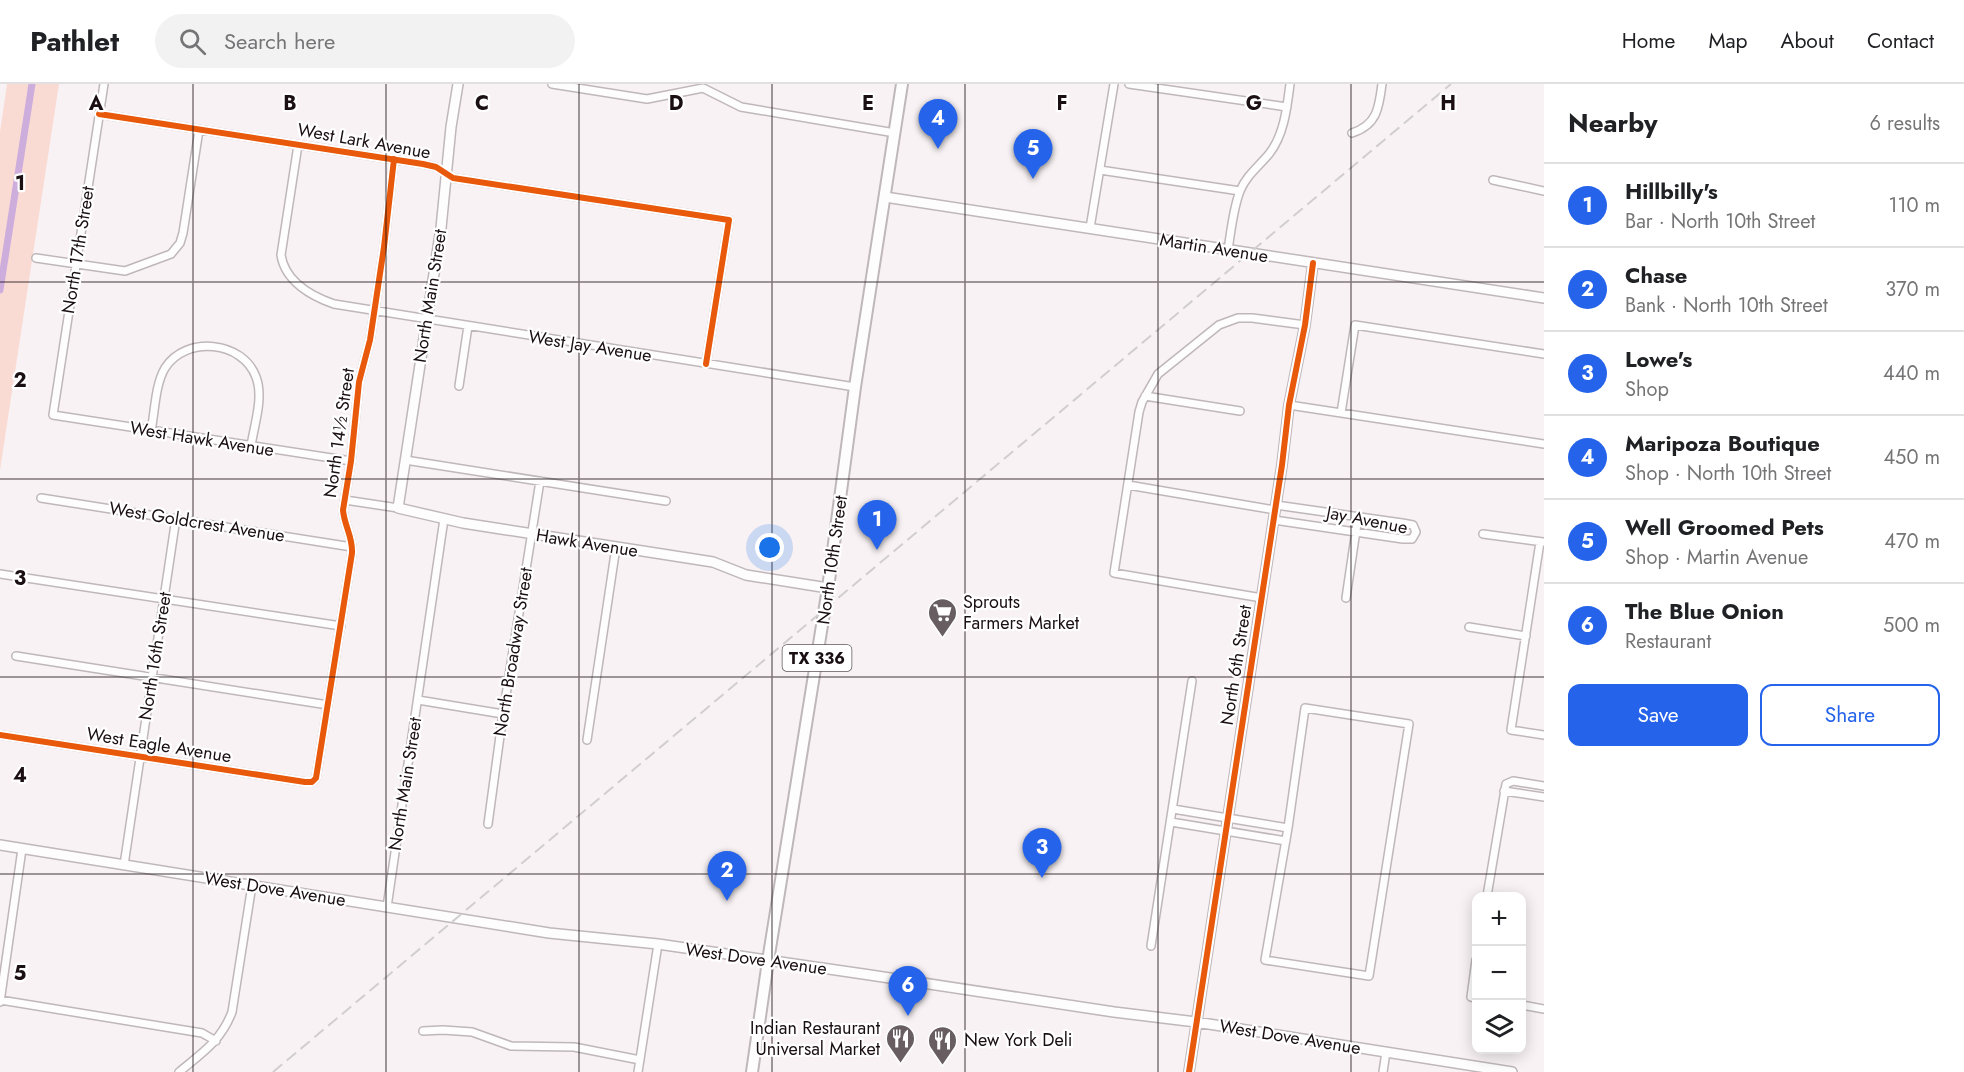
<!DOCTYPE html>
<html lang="en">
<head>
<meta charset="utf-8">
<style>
	body { margin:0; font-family:Jost,sans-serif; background:#f2f2f2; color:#202124 }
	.controls { position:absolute; right:18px; bottom:18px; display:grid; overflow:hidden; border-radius:12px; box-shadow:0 3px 15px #0003 }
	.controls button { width:54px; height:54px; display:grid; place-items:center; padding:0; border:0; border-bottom:2px solid #e0e0e0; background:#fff; color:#202124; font:30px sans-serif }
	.you { position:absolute; left:770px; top:464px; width:21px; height:21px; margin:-15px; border:4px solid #fff; border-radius:50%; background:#1a73e8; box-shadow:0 0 0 9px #1a73e833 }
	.badge { display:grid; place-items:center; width:39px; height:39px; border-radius:50%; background:#2563eb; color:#fff; font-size:20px; font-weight:700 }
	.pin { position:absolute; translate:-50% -50px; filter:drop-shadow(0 2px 3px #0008) }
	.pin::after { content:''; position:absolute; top:32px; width:21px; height:18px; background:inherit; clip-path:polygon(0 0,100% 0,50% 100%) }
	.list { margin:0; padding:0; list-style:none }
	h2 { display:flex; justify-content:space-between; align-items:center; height:78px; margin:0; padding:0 24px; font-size:26px }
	h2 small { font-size:20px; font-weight:400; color:#757577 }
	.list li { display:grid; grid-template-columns:39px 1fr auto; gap:18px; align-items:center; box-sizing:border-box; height:84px; padding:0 24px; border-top:2px solid #e0e0e0 }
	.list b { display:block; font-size:22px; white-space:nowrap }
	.list p { margin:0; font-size:20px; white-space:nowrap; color:#757577 }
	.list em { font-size:20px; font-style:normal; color:#757577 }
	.actions { display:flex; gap:12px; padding:18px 24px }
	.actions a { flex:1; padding:14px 0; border:2px solid #2563eb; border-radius:12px; text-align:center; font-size:21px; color:#2563eb }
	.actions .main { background:#2563eb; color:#fff }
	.icon { flex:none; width:33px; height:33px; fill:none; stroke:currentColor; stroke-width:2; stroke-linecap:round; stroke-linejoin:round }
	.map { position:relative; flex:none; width:1544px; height:988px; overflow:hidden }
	header { display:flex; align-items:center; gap:36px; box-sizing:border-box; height:84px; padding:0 30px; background:#fff; border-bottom:2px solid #e0e0e0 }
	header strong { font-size:28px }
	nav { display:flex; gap:33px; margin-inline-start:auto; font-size:21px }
	.search { width:420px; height:54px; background:#f2f2f2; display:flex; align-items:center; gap:15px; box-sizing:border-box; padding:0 21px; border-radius:33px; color:#757577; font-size:22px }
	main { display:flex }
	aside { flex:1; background:#fff }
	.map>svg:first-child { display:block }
	.green { fill:#fadbd4 }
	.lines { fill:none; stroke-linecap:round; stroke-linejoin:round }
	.canal { stroke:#cdaddc; stroke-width:7 }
	.street-casing { stroke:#bfb7ba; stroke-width:10 }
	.secondary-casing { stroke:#bfb7ba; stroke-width:12 }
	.primary-casing { stroke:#bfb7ba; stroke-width:14 }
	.street { stroke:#fefdfd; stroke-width:7 }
	.secondary { stroke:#fefdfd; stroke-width:9 }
	.primary { stroke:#fefdfd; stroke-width:10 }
	.rail { stroke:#d1cecf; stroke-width:2; stroke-dasharray:12 6; stroke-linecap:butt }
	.cycleway-casing { stroke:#fff; stroke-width:10 }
	.cycleway { stroke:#e8590c; stroke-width:6 }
	.grid { fill:none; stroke:#1a0f13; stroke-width:1.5; stroke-opacity:0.55 }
	.labels { text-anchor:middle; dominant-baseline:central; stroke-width:4.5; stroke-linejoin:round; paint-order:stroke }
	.shield { fill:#fff; stroke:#5f575a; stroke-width:1.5 }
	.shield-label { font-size:16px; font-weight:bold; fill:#1a0f13 }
	.street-label { font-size:18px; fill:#1a0f13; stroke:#fff }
	.poi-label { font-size:18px; fill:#1a0f13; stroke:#fff; text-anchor:start }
	.grid-label { font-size:20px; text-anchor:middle; font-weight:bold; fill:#1a0f13; stroke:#fff; stroke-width:4.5; stroke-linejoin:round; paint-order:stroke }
</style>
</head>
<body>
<header>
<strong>Pathlet</strong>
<div class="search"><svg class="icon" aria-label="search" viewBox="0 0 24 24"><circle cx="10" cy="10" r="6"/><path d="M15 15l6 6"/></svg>Search here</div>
<nav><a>Home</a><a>Map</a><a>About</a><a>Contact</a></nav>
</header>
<main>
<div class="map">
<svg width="1544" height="988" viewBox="0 0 1544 988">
	<rect width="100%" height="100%" fill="#f8f2f4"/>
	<path class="green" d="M7 0H59L0 386V48Z"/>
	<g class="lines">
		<path class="canal" d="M0 206 32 0"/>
		<defs>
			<path id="street" d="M104 0 53 331 351 377
				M552 0 647 15 703 4 741 23 895 49
				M1129 0 1287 23
				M99 30 423 80 436 83 453 94 729 136 706 280
				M1352 49C1377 41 1379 24 1382 0
				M298 61 281 171C285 197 311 212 334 220L855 303
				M1100 86 1240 107
				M1493 96 1544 107
				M1090 144 1114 0
				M1228 166C1231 147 1233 125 1240 107 1246 92 1258 83 1269 70 1284 51 1287 24 1290 0
				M36 174 125 187 171 170 180 159 183 149 199 46
				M459 302 468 242
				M1145 312 1240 327
				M1289 321 1544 360
				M1341 329 1355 241 1544 270
				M151 347C155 327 155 301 165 284 186 251 243 257 256 293 264 314 254 341 251 362
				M405 376 666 417
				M1128 401 1275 426
				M41 414 352 463
				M345 416 398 424
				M1274 436 1403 455H1412L1416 448 1413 441 1402 439 1276 421
				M1483 450 1543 458
				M1540 458 1511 646 1544 651
				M0 490 341 542
				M1262 514 1114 489 1139 328 1142 318 1158 290 1219 241 1238 234H1252L1305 241
				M1346 514 1358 433
				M1469 543 1526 552
				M16 572 328 621
				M418 616 503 630
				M1305 624 1409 640 1369 892 1265 876 1288 744Z
				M0 651 305 698H312L316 694 352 469C353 453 344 441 343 426L351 377 359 298 370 256 384 163 394 75
				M587 656 616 463
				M1504 707 1544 713
				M1173 725 1288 744
				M1171 738 1286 757
				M488 740 503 630 540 397
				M124 781 176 434
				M1487 812 1506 700 1513 697 1544 702
				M387 823 444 435
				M1151 862 1192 597
				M1476 876 1471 913 1476 914
				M0 916 202 949 216 957
				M0 918 22 765
				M1522 921 1544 925
				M423 947 443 946 472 948 511 962 574 963 640 976
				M179 988C202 969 221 957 232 928L252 801
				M638 988 658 860
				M1383 988 1386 968"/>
			<path id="secondary" d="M458 0 451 43 441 144 398 424 463 439 713 478 746 491 828 504
				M885 113 1544 214
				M0 761 549 849 658 860 870 891 1114 928 1196 938 1512 988
				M1189 988 1282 381 1289 321 1305 241 1313 179"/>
			<path id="primary" d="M752 988 768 877 828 504 855 303 902 0"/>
		</defs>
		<use href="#street" class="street-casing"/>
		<use href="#secondary" class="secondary-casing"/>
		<use href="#primary" class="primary-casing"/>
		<use href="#street" class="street"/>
		<use href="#secondary" class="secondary"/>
		<use href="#primary" class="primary"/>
		<path class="rail" d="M273 988 1451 0"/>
		<defs>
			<path id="cycleway" d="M99 30 423 80 436 83 453 94 729 136 706 280
				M0 651 305 698H312L316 694 352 469C353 453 344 441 343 426L351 377 359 298 370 256 384 163 394 75
				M1189 988 1282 381 1289 321 1305 241 1313 179"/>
		</defs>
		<use href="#cycleway" class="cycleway-casing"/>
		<use href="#cycleway" class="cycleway"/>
	</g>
	<path class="grid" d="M193 0V988M386 0V988M579 0V988M772 0V988M965 0V988M1158 0V988M1351 0V988M0 198H1544M0 395H1544M0 593H1544M0 790H1544"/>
	<defs>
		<symbol id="supermarket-pin" viewBox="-11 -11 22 30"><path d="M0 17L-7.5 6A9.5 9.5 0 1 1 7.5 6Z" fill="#685e62" stroke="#fff"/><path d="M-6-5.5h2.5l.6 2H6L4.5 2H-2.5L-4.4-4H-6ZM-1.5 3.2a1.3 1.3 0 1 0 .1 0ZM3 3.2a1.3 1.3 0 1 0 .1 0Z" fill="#fff"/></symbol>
		<symbol id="restaurant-pin" viewBox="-11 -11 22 30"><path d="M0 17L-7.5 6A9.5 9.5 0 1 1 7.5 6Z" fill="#685e62" stroke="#fff"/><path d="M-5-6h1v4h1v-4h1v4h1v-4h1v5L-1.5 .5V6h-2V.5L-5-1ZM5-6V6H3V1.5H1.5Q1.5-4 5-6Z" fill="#fff"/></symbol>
	</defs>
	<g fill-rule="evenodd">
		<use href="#supermarket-pin" x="926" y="512" width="33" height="45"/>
		<use href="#restaurant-pin" x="884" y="938" width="33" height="45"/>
		<use href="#restaurant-pin" x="926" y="940" width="33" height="45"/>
	</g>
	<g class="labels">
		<rect class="shield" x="782.5" y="561" width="69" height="26" rx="4.5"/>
		<g class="shield-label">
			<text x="817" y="574">TX 336</text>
		</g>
		<g class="street-label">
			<text transform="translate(364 57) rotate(10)">West Lark Avenue</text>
			<text transform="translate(1214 164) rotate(9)">Martin Avenue</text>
			<text transform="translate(78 166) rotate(-81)">North 17th Street</text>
			<text transform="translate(430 212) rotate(-81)">North Main Street</text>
			<text transform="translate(590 262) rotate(9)">West Jay Avenue</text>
			<text transform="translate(339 349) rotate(-82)">North 14½ Street</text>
			<text transform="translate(202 355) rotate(9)">West Hawk Avenue</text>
			<text transform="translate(1367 436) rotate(11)">Jay Avenue</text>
			<text transform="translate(197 438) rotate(9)">West Goldcrest Avenue</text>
			<text transform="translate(587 459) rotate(9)">Hawk Avenue</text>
			<text transform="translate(832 476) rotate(-82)">North 10th Street</text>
			<text transform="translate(513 568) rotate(-81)">North Broadway Street</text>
			<text transform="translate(155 572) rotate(-81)">North 16th Street</text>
			<text transform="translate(1236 581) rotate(-81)">North 6th Street</text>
			<text transform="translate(159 661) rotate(9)">West Eagle Avenue</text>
			<text transform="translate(405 700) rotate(-81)">North Main Street</text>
			<text transform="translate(275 805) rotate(9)">West Dove Avenue</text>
			<text transform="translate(756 875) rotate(8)">West Dove Avenue</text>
			<text transform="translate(1290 953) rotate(9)">West Dove Avenue</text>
		</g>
		<g class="poi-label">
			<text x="963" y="518">Sprouts<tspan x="963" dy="21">Farmers Market</tspan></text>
			<text x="880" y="944" text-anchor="end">Indian Restaurant<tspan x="880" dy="21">Universal Market</tspan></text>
			<text x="964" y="956">New York Deli</text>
		</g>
	</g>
	<g class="grid-label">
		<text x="96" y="26">A</text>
		<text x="290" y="26">B</text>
		<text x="482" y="26">C</text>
		<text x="676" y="26">D</text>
		<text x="868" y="26">E</text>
		<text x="1062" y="26">F</text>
		<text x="1254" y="26">G</text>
		<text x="1448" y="26">H</text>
		<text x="20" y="106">1</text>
		<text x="20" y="303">2</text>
		<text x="20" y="501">3</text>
		<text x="20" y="698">4</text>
		<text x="20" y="896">5</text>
	</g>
</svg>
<div class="controls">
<button>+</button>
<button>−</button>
<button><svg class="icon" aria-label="layers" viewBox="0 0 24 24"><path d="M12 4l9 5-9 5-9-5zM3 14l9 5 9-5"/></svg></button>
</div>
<div class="you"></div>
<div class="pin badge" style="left:877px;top:466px">1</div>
<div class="pin badge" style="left:727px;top:817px">2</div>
<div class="pin badge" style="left:1042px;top:794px">3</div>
<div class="pin badge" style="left:938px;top:65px">4</div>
<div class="pin badge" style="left:1033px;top:95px">5</div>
<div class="pin badge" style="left:908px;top:932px">6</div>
</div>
<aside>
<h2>Nearby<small>6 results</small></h2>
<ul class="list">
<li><span class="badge">1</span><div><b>Hillbilly's</b><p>Bar · North 10th Street</p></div><em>110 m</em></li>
<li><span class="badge">2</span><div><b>Chase</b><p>Bank · North 10th Street</p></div><em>370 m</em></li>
<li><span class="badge">3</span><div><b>Lowe's</b><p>Shop</p></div><em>440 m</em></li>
<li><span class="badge">4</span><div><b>Maripoza Boutique</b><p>Shop · North 10th Street</p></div><em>450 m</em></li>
<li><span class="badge">5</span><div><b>Well Groomed Pets</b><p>Shop · Martin Avenue</p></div><em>470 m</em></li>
<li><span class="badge">6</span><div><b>The Blue Onion</b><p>Restaurant</p></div><em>500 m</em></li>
</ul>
<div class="actions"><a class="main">Save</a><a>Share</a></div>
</aside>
</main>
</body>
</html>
